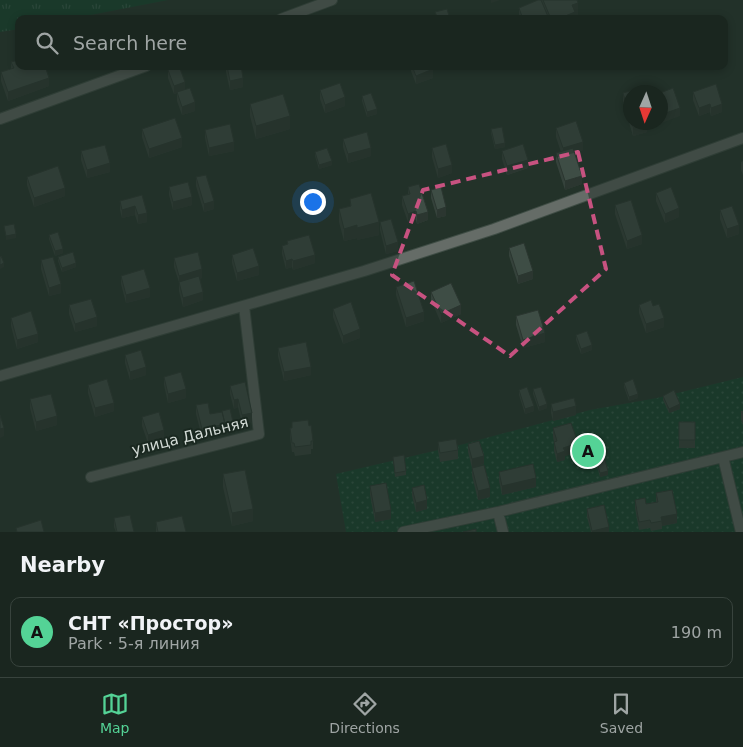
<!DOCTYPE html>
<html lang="en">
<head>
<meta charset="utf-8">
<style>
	body { margin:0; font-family:"DejaVu Sans",sans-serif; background:#232e28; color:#f1f3f6 }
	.compass { position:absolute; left:623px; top:85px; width:45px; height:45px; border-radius:50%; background:#1a261f; box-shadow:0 2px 8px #0003; rotate:183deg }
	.you { position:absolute; left:312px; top:201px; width:18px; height:18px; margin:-12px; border:4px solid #fff; border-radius:50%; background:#1a73e8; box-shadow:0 0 0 8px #1a73e833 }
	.badge { display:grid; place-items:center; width:32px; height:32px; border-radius:50%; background:#54d396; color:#111; font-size:16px; font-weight:700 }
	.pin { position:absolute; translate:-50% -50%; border:2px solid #fff; box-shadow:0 1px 5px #0006 }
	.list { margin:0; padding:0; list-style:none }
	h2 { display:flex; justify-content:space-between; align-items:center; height:65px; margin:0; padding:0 20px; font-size:21px }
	h2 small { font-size:16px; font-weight:400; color:#9fa5a4 }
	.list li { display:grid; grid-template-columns:32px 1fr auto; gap:15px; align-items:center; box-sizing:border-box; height:70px; margin:0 10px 10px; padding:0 10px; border:1px solid #38433d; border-radius:10px }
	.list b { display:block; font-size:19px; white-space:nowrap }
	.list p { margin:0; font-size:16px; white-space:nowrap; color:#9fa5a4 }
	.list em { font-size:16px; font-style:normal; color:#9fa5a4 }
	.icon { flex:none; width:28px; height:28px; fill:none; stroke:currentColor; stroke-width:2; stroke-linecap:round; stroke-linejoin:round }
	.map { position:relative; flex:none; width:743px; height:532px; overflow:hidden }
	.search { position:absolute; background:#1a261f; box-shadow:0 2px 8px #0003; left:15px; right:15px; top:15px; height:55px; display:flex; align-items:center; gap:12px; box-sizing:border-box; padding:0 18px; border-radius:10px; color:#9fa5a4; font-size:19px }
	.sheet { height:145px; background:#1a261f }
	nav { display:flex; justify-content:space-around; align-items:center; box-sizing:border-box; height:70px; border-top:1px solid #38433d; background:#1a261f; font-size:14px; color:#9fa5a4 }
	nav a { display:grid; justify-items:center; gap:2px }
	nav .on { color:#54d396 }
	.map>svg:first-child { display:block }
	.grass { fill:url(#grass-tufts) }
	.garden { fill:url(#garden-dots) }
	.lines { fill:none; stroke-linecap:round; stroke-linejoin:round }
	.street-casing { stroke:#3f4d45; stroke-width:12 }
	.street { stroke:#656c67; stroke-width:10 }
	.wall { fill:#35423b }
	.shaded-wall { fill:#2b3630 }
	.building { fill:#3e4d45; stroke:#2b3630 }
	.marked { fill:none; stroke:#c75280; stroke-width:4; stroke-dasharray:10 6; stroke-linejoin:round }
	.labels { text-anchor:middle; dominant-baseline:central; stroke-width:4; stroke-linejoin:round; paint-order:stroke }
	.street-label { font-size:15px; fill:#d2dad5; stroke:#1a2820 }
</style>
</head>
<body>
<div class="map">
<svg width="743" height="532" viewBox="0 0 743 532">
	<defs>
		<pattern id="grass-tufts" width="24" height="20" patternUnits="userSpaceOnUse" patternTransform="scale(1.25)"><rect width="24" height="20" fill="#11442c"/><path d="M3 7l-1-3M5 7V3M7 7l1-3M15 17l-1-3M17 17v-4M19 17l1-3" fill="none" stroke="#335e4a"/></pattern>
		<pattern id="garden-dots" width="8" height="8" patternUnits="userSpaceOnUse" patternTransform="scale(1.25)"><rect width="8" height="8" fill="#11442c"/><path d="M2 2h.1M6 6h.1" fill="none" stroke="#335e4a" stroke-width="1.8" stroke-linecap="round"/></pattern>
	</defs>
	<rect width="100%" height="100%" fill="#233229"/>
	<path class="grass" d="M0 0H168L70 19H19V29L0 32Z"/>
	<path class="garden" d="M743 377V532H346L336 474 464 444 590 410 657 398Z"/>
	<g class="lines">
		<defs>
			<path id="street" d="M281 19 332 0
				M0 119 146 66
				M0 376 364 271 494 229 743 138
				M723 457 741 532
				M91 477 259 434 244 306
				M498 512 503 532
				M403 532 498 512 743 452"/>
		</defs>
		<use href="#street" class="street-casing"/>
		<use href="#street" class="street"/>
	</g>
	<path class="wall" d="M538 0H577L578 15 575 17V19H520L519 17V8Z
		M11 62 49 86 8 101 1 81V72L11 69Z
		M226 66H241L243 87 230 90 226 72Z
		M411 66H432L433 78 416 84 411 71Z
		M168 70 185 90 195 111 182 115 177 101V93L174 94 168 78Z
		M320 90 345 106 325 113 320 99Z
		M630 92V122H647V132L633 136 623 102V93Z
		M693 92 722 112 711 116 710 112 699 116 693 100Z
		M362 96 377 114 367 117 362 101Z
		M250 104 290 129 256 139 250 116Z
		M556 128 583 150 575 153 582 184 565 190 556 162V153L561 152 556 137Z
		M142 129 182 147 149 158 142 137Z
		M491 129 505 147 495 149 491 133Z
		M205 130 234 151 209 156 205 138Z
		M343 139 371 156 348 163 343 147Z
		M432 148 452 173 438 178 432 157Z
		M81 151 110 172 87 178 81 160Z
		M502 151 528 168 507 175 502 159Z
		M315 152 332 165 319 169 315 156Z
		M743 161V175L741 170V162Z
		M27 177 65 196 34 207 27 185Z
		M196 177 214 209 204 212 196 186Z
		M169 187 192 205 173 210 169 195Z
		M408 187 428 220 417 224 416 220 408 222 402 205V196L408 194Z
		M431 190 446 216 437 218 431 198Z
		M656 193 679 217 665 223 656 201Z
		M142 195 147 222 138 224 135 215 122 218 120 210V201Z
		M350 199 379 235 357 240V238L344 241 339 222V209L350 206Z
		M615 205 642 244 627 249 615 214Z
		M720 210 739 234 727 238 720 219Z
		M380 222 398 251 386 254 380 230Z
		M49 235 63 253 55 256 49 239Z
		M287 241 315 263 293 270 292 267 286 269 282 254V246L287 245Z
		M509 248 533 279 518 284 509 256Z
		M232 255 259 275 237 281 232 263Z
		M58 257 76 267 62 272 58 261Z
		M174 258 202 278 199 279 203 300 183 307 179 291V282L174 267Z
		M41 260 61 293 49 296 41 269Z
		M121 276 150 297 126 303 121 284Z
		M396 287 424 321 406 327 396 295Z
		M431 292 461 314 441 323 431 300Z
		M69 305 97 326 75 332 69 314Z
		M639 305 664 327 646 333 639 313Z
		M333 309 360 338 343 344 333 317Z
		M516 316 545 342 523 348 516 325Z
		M11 318 38 342 17 349 11 326Z
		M576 335 592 350 581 354 576 340Z
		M278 348 311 375 284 381 278 356Z
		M125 355 146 375 130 380 125 363Z
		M164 377 186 398 168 403 164 385Z
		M624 383 638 398 629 401 624 387Z
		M88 385 114 411 95 417 88 393Z
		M230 386 252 422 242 424 238 407 234 409 230 394Z
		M533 389 547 408 539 411 533 394Z
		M519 390 534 411 525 414 519 395Z
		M663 396 680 409 669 413 663 400Z
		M30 399 57 425 36 431 30 408Z
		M551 404 576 415 553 421 551 413Z
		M196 405 210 414 233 427 225 428V432L202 437 196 414Z
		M741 411H743V425L741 420Z
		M142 417 164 439 148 443 142 426Z
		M292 422 309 426 313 441V449H311V454L295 456 294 452H292L290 437V428H292Z
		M679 422H695V448H679Z
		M553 428 578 452 565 456V460L557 462 554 451V442L553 437Z
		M438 442 458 450V459L440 462 438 451Z
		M468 444 484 464 472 468 468 452Z
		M393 457 406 471V475L395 477Z
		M596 459 608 475 600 477 596 463Z
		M472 468 490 497 478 500 472 476Z
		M499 472 536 487 502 495 499 481Z
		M223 474 253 521 232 526 223 487Z
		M370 486 391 519 375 522 370 495Z
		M412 488 427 509 416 512 412 496Z
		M656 493 677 523 662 526V529L651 531 650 528 639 530 635 508V500L646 504 656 502Z
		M587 509 609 532H591L587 517Z
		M114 518 134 532H116L114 527Z
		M156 522 186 532H156Z"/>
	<path class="shaded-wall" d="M491 0H500L491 3Z
		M578 3V15L575 17V19H558L572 5Z
		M694 66H702L694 69Z
		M433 69V78L416 84V76Z
		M49 78V86L8 101V92Z
		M243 78V87L230 90V81Z
		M185 82V90L174 94V86Z
		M345 97V106L325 113V105Z
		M195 102V111L182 115V107Z
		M710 104V112L699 116V108Z
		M722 104V112L711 116V108Z
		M680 108V116L653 126V122H660V115Z
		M377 109V114L367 117V112Z
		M290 116V129L256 139V126Z
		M647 123V132L633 136V127Z
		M182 138V147L149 158V149Z
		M234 142V151L209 156V148Z
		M583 142V150L563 157V148Z
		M505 143V147L495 149V145Z
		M371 148V156L348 163V154Z
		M528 160V168L507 175V166Z
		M332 161V165L319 169V165Z
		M110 163V172L87 178V170Z
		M452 165V173L438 178V169Z
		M582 176V184L565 190V181Z
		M65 188V196L34 207V198Z
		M192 197V205L173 210V202Z
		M214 201V209L204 212V204Z
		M135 206V215L122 218V210Z
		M446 207V216L437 218V210Z
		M679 208V217L665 223V214Z
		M416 211V220L408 222V214Z
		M428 212V220L417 224V215Z
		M147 213V222L138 224V215Z
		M379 222V235L357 240V228Z
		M357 225V238L344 241V229Z
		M739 225V234L727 238V229Z
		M16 234V238L6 240V236Z
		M642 235V244L627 249V241Z
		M398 242V251L386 254V246Z
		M63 249V253L55 256V251Z
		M315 255V263L293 270V261Z
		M292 259V267L286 269V261Z
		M4 263V267L0 269V265Z
		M76 263V267L62 272V268Z
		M259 266V275L237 281V273Z
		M202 269V278L179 284V276Z
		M533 271V279L518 284V276Z
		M61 284V293L49 296V288Z
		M150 288V297L126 303V295Z
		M203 292V300L183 307V298Z
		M461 305V314L441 323V314Z
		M424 312V321L406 327V318Z
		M97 317V326L75 332V324Z
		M664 318V327L646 333V324Z
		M360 329V338L343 344V336Z
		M545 333V342L523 348V340Z
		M38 334V342L17 349V340Z
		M592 345V350L581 354V349Z
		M146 367V375L130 380V372Z
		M311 367V375L284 381V372Z
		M186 389V398L168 403V394Z
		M638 394V398L629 401V397Z
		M238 399V407L234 409V400Z
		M114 403V411L95 417V408Z
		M547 404V408L539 411V407Z
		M680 404V409L669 413V409Z
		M534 406V411L525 414V409Z
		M576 406V415L553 421V412Z
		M252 413V422L242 424V415Z
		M57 416V425L36 431V422Z
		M233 422V427L225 428V432L202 437V429Z
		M4 428V436L0 438V429Z
		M164 430V439L148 443V435Z
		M578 443V452L565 456V460L557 462V454L563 448Z
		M484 456V464L472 468V459Z
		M608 471V475L600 477V473Z
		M536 478V487L502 495V486Z
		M490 488V497L478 500V491Z
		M427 500V509L416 512V503Z
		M253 509V521L232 526V513Z
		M391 510V519L375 522V513Z
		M677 514V523L662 526 661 517Z
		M609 527V532H592V531Z"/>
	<path class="building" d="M538 0H541L549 19H523L519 8Z
		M543 0H577L578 3 572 5 575 12 558 19H551Z
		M447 9 450 19H438L435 12Z
		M19 60V66H45L49 78 8 92 1 72 14 68 11 62Z
		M179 66 185 82 174 86 168 70Z
		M227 66H241L243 78 230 81Z
		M412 66H432L433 69 416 76Z
		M340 83 345 97 325 105 320 90Z
		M716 84 722 104 711 108 710 104 699 108 693 92Z
		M190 88 195 102 182 107 177 92Z
		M673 88 680 108 660 115V93Z
		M637 89 638 92H630V119L623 93Z
		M371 93 377 109 367 112 362 96Z
		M283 94 290 116 256 126 250 104Z
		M175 118 182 138 149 149 142 129Z
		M576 121 583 142 563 148 556 128Z
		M631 122H647V123L633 127Z
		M230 124 234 142 209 148 205 130Z
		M502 127 505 143 495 145 491 129Z
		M367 132 371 148 348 154 343 139Z
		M446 144 452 165 438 169 432 148Z
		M523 144 528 160 507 166 502 151Z
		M105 145 110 163 87 170 81 151Z
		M327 148 332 161 319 165 315 152Z
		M573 148 582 176 565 181 556 153Z
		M58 166 65 188 34 198 27 177Z
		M206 175 214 201 204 204 196 177Z
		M188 182 192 197 173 202 169 187Z
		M419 184 428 212 417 215 416 211 408 214 402 196 410 194 408 187Z
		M441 187 446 207 437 210 431 190Z
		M671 187 679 208 665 214 656 193Z
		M371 193 379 222 357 228V225L344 229 339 209 351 206 350 199Z
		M142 195 147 213 138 215 135 206 122 210 120 201Z
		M631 200 642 235 627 241 615 205Z
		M732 206 739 225 727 229 720 210Z
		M391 219 398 242 386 246 380 222Z
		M14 224 16 234 6 236 4 226Z
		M58 232 63 249 55 251 49 235Z
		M309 235 315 255 293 261 292 259 286 261 282 246 288 244 287 241Z
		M524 243 533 271 518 276 509 248Z
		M253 248 259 266 237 273 232 255Z
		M73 252 76 263 62 268 58 257Z
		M198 252 202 269 179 276 174 258Z
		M1 256 4 263 0 265V257Z
		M53 257 61 284 49 288 41 260Z
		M144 269 150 288 126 295 121 276Z
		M199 276 203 292 183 298 179 282Z
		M414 281 424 312 406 318 396 287Z
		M451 283 461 305 441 314 431 292Z
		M91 299 97 317 75 324 69 305Z
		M651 300 653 306 659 304 664 318 646 324 639 305Z
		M351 302 360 329 343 336 333 309Z
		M538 310 545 333 523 340 516 316Z
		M31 311 38 334 17 340 11 318Z
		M587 331 592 345 581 349 576 335Z
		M306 342 311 367 284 372 278 348Z
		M141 350 146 367 130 372 125 355Z
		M181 372 186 389 168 394 164 377Z
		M107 379 114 403 95 408 88 385Z
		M633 379 638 394 629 397 624 383Z
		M245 382 252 413 242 415 238 399 234 400 230 386Z
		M527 387 534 406 525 409 519 390Z
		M541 387 547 404 539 407 533 389Z
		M674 390 680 404 669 409 663 396Z
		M51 394 57 416 36 422 30 399Z
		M574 398 576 406 553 412 551 404Z
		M208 403 210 414 222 412 225 424 202 429 196 405Z
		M230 409 233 422 225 424 222 411Z
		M159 412 164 430 148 435 142 417Z
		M0 415 4 428 0 429Z
		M308 420 309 426 311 425 313 441H311V445L295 447 294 443H292L290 428H292V422Z
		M679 422H695V440H679Z
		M571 423 578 443 563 448 565 451 557 454 554 442 557 441 553 428Z
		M456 439 458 450 440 453 438 442Z
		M479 441 484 456 472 459 468 444Z
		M404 455 406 471 395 473 393 457Z
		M604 457 608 471 600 473 596 459Z
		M533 464 536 478 502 486 499 472Z
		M484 465 490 488 478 491 472 468Z
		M245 470 253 509 232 513 223 474Z
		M386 483 391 510 375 513 370 486Z
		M424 485 427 500 416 503 412 488Z
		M672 490 677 514 661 517 662 521 651 523 650 520 639 522 635 500 645 498 646 504 658 502 656 493Z
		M604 505 609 527 592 531 587 509Z
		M130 515 134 532H117L114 518Z
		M182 516 186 532H158L156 522Z
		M41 520 44 532H17L16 528Z
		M476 529V532H463Z"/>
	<path d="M0 0H743V532H0ZM578 152 606 269 510 356 392 275 423 190Z" fill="#233229" fill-opacity=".55" fill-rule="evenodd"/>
	<path class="marked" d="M578 152 606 269 510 356 392 275 423 190Z"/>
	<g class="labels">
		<g class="street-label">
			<text transform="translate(190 436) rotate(-14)">улица Дальняя</text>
		</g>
	</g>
</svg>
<svg class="compass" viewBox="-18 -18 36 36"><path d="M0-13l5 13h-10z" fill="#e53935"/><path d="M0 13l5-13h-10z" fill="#9fa5a4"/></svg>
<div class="you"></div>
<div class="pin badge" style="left:588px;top:451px">A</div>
<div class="search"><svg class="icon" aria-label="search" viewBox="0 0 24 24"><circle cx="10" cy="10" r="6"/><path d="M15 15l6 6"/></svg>Search here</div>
</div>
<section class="sheet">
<h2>Nearby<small></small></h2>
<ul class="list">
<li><span class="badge">A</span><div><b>СНТ «Простор»</b><p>Park · 5-я линия</p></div><em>190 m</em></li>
</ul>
</section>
<nav>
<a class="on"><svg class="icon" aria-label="map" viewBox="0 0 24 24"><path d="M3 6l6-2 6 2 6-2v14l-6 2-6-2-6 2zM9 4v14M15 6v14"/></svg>Map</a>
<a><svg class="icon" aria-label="directions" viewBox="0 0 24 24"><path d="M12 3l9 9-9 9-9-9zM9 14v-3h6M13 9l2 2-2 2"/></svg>Directions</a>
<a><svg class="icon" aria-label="saved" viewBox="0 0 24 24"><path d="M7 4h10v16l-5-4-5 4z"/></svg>Saved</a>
</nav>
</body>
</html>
